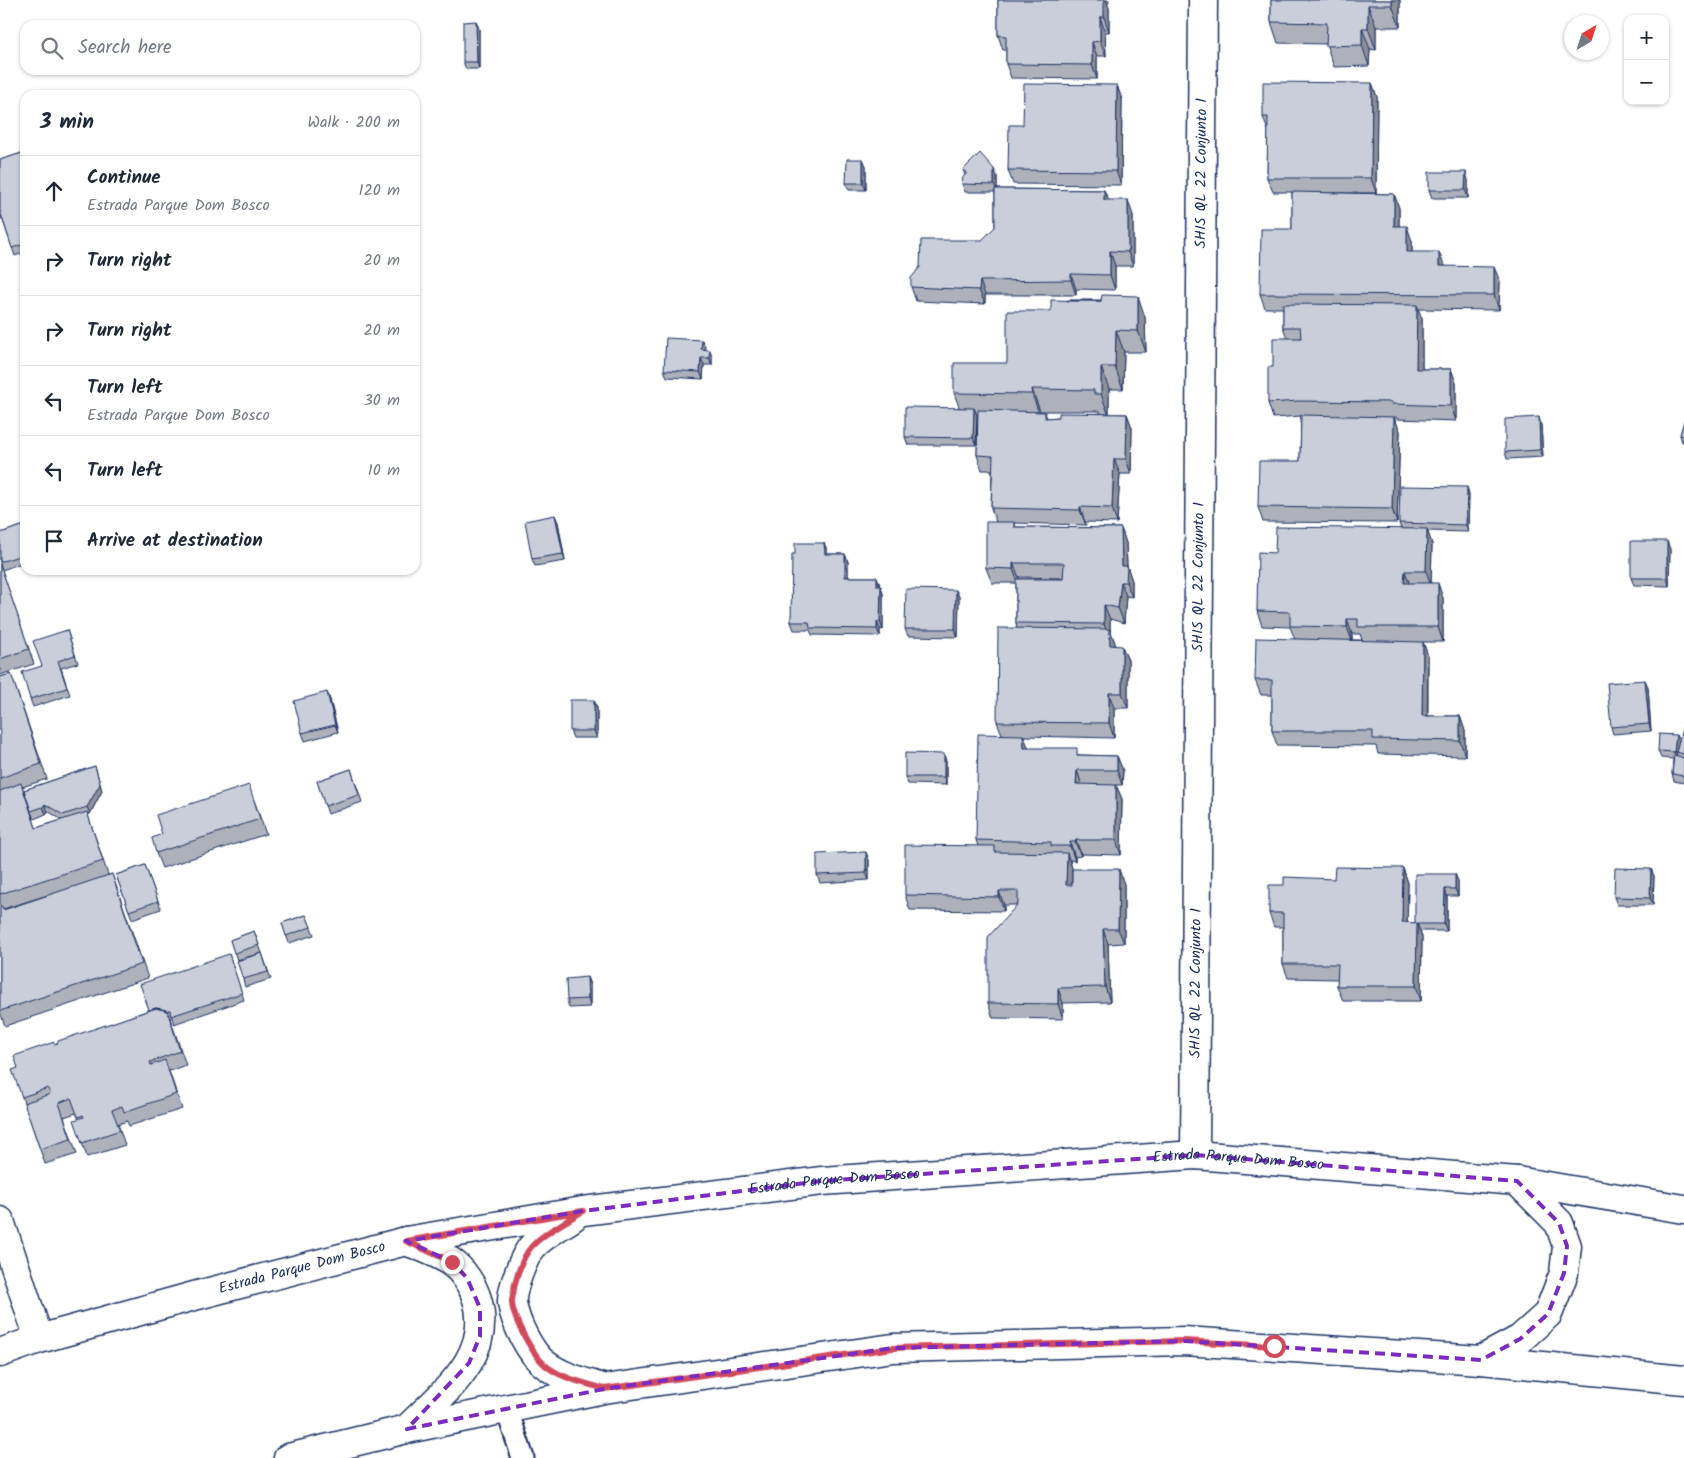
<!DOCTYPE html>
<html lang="en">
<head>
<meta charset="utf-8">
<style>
	body { margin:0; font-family:Kalam,sans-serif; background:#f6f6f7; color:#1f2937 }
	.controls { position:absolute; right:15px; top:15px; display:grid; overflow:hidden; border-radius:10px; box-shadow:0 1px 4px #0004 }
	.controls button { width:45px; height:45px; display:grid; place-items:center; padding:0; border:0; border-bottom:1px solid #e0e1e3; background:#fff; color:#1f2937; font:25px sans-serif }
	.compass { position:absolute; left:1564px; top:15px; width:45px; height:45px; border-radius:50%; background:#fff; box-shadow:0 1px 4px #0004; rotate:39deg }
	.stop { position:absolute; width:15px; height:15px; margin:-11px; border:4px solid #d1495b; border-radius:50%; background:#fff }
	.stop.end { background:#d1495b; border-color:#fff; box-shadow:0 1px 5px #0008 }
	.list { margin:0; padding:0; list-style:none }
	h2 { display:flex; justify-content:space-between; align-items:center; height:65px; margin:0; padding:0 20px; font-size:21px }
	h2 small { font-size:16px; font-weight:400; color:#747a83 }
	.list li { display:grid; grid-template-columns:32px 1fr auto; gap:15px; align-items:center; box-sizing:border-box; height:70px; padding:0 20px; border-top:1px solid #e0e1e3 }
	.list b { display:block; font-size:19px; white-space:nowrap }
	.list p { margin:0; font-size:16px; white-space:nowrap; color:#747a83 }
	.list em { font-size:16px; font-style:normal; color:#747a83 }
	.icon { flex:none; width:28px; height:28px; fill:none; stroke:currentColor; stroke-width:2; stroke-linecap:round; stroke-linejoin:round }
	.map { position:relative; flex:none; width:1684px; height:1458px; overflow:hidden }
	.search { position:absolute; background:#fff; box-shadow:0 1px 4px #0004; left:20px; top:20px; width:400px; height:55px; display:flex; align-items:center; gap:12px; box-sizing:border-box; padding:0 18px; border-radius:15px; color:#747a83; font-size:19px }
	.panel { position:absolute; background:#fff; box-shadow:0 1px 4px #0004; left:20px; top:90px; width:400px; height:485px; border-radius:15px }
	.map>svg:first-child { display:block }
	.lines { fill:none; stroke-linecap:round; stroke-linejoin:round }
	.service-casing { stroke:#1b2f5e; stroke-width:25 }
	.minor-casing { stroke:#1b2f5e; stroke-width:31 }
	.primary-casing { stroke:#1b2f5e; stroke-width:31 }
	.service { stroke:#fff; stroke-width:21 }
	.minor { stroke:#fff; stroke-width:28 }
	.primary { stroke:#fff; stroke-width:28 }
	.wall { fill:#aeb1bb; stroke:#1b2f5e; fill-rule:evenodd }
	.shaded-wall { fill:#8d9099; stroke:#1b2f5e }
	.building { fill:#caceda; stroke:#1b2f5e }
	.route { stroke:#d1495b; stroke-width:6 }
	.marked { fill:none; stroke:#7b2cbf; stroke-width:4; stroke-dasharray:10 6; stroke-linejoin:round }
	.labels { text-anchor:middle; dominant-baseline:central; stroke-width:4; stroke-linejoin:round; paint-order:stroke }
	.street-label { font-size:15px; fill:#1b2f5e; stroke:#fff }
</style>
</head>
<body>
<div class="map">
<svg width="1684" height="1458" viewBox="0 0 1684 1458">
	<rect width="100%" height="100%" fill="#fff"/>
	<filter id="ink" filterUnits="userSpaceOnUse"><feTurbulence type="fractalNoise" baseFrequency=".02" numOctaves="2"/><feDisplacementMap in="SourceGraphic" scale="10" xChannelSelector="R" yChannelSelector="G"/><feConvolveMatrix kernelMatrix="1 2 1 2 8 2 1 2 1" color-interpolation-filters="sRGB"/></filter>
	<g filter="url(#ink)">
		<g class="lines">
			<defs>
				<path id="service" d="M506 1407 523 1458"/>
				<g id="minor">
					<path id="s1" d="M1195 1155 1203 0"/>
					<path d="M0 1221 39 1339"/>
				</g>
				<g id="primary">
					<path d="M573 1217C560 1226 544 1234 533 1246 524 1255 511 1290 512 1303 515 1322 530 1354 546 1365 562 1377 584 1382 602 1388"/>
					<path d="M406 1241C421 1247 439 1253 451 1262 463 1270 473 1286 477 1299 494 1356 443 1393 407 1429"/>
					<path id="s2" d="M0 1353 39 1339 194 1296 406 1241 583 1211 822 1181 1195 1155 1517 1181 1684 1209"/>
					<path d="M1481 1360 1520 1339 1548 1314 1564 1273 1567 1246 1559 1223 1517 1181"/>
					<path d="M288 1458 407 1429 604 1389 893 1348 1184 1341 1481 1360 1684 1380"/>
				</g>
			</defs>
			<use href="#service" class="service-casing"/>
			<use href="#minor" class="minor-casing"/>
			<use href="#primary" class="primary-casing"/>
			<use href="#service" class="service"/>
			<use href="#minor" class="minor"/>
			<use href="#primary" class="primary"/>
		</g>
		<path class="wall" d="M998 0H1109V3H1107L1109 8V32H1105L1106 56H1097V79L1011 78 1006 64V50H1003L998 35Z
			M1271 0H1400V27H1376V50L1370 49 1369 66 1334 67 1326 44 1278 43 1271 22Z
			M476 21 479 29V69H466L463 62Z
			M1372 83 1377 97 1376 193H1310L1394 194 1399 208V226L1412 241V252L1445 266 1500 281 1499 310 1418 309 1422 319V369H1451L1456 383V421L1397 419 1396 417H1394L1400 431 1397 523 1263 522 1258 507 1300 461 1301 416 1273 418 1268 403 1273 367 1287 338 1283 327V308H1265L1260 294 1292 229V192H1273L1267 178 1268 131 1263 117Z
			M1117 85 1122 100 1121 185 1013 184 1008 170 1023 125Z
			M25 152V252L15 256 2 218 0 219V160Z
			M863 159 866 166V190H849L846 183Z
			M963 170 997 176V189L1104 190 1108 200 1133 215V266H1115V290L1076 289V295H985V304L916 301 911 287 982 240 995 227V192H965L962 184 965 175Z
			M1468 180V198H1432L1429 190Z
			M1145 317 1146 352H1124L1123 389H1109V414H1127L1132 428 1131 474H1120L1117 523 1085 522 1086 525 1014 523 1016 527 1121 528 1126 543 1127 566 1132 581V597L1126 596 1124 623 1110 619V629L1115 643V645L1128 660V708H1114V738L1024 736 1028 748 1080 755 1117 756 1123 771 1122 785H1116L1122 799 1121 855 1081 854V856L1075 857V861L1070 860 1072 869 1124 884V943L1108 944 1110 1002 1063 1003V1019L993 1018 988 1003 1017 905H1004V911L910 910 905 895 978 846 976 840 1002 734 997 722 1017 628 1016 623V583H992L986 568 996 522 991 508 992 470H982L977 455 978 415H977L976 445H908L905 437 959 407 954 393 1007 363ZM1040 411H1100L1101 413 1059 417 1047 418 1045 412H1040ZM1019 577 1063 578V579H1018Z
			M705 347V349L712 357V365H704L703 379 667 377 664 370Z
			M1684 421V442H1682L1680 435Z
			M1541 425 1543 457 1507 459 1505 452Z
			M1467 487 1469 494 1468 532 1427 531 1432 544 1431 583 1443 598V642H1423L1428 656V716H1460L1465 731V756L1378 754 1376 746 1277 745 1272 731V695H1261L1255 680 1295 639 1290 627 1262 626 1257 611 1275 553 1401 529 1399 523ZM1352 634H1360L1362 640H1352Z
			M558 522 565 561 535 566 532 559Z
			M25 525V562L2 570 34 664 0 675V533Z
			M824 543 827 550V554H845L848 562V577H877L880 586H881L883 594V630L880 629V636L812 635 810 630H794L791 622 795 554Z
			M1670 549 1669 586 1634 585 1631 578Z
			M956 590 959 597 958 637 908 636 905 629Z
			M67 630 78 663 61 668 70 695 33 707 30 699 42 666Z
			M11 674 47 779 22 787 24 790 95 766 102 791 90 814 88 815 108 875 112 874 148 978 5 1026 0 1012V677ZM48 811 62 820 36 828 31 812 34 819 46 814ZM48 895 3 910V909Z
			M1645 680 1648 687 1651 731 1613 734 1611 727Z
			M327 692 330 700 338 732 305 741 302 733Z
			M594 700 597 708V738H573L570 731Z
			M1684 725V783L1674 781 1672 774 1673 759 1661 758 1658 751 1676 735 1679 742Z
			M946 761V785L908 784 905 777Z
			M351 769 362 802 328 814 317 781Z
			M254 800 266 834 162 868 156 853Z
			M869 860V880L820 883 817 875Z
			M145 865 161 909 132 919 116 875Z
			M1403 868 1408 883 1407 923H1415L1455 874 1458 881V896H1447V931H1420L1422 937 1421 1001H1343L1337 986 1338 979 1288 978 1283 964V927H1274L1269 913 1284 885 1334 879Z
			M1651 869 1654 876 1653 905H1617L1614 897Z
			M306 915 314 935 289 943 282 923Z
			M254 931 262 953 237 960 230 940Z
			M262 953 271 979 245 987 243 979Z
			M229 954 244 1000 174 1024 172 1017 170 1018 186 1065 169 1071 182 1109 129 1126 127 1121 118 1124 125 1145 87 1157 82 1143 79 1119 76 1113 64 1117 77 1154 45 1164 22 1097 18 1068 54 1044 149 1010Z
			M587 977 590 985V1007L569 1008 567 1000Z"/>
		<path class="shaded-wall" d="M1103 0H1106L1109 8V32L1104 17Z
			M1392 0H1400V27L1392 5Z
			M1368 5 1376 27V50L1368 28Z
			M1100 17 1105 32 1106 56 1100 41Z
			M476 21 479 29V69L477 62Z
			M1362 28 1370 49 1369 66 1362 45Z
			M1092 42 1097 56V79L1092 65Z
			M1372 83 1377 97 1376 193 1371 178Z
			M1117 85 1122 100 1121 185 1116 171Z
			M863 159 866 166V190L863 183Z
			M994 169 997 176V192L994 185Z
			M1466 172 1468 180V198L1465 190Z
			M1104 190 1110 204 1104 200Z
			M1394 194 1399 208V241L1394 226Z
			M1128 200 1133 215V266L1128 252Z
			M1407 226 1412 241V266L1407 252Z
			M1110 251 1115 266V290L1110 275Z
			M1439 252 1445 267 1439 266Z
			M1494 267 1500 281 1499 310 1494 295Z
			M1071 274 1076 289V295L1071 280Z
			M980 281 985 295V304L979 290Z
			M1138 296 1145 317 1146 352 1138 331Z
			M1417 305 1422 319V383L1416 369Z
			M1116 330 1124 352 1123 389 1115 367Z
			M702 340 705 347 704 357 701 349Z
			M710 350 712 357V365L709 358Z
			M701 358 704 365 703 379 700 372Z
			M1101 367 1109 389V416L1101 394Z
			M1451 369 1456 383V421L1451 406Z
			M1032 389 1040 411V416L1032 394Z
			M974 408 977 415 976 445 973 438Z
			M1127 414 1132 428 1131 474 1126 459Z
			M1394 417 1400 431 1397 523 1392 509Z
			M1539 417 1541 425 1543 457 1540 450Z
			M1114 459 1120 474 1117 523 1112 508Z
			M1467 487 1469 494 1468 532 1466 525Z
			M1080 507 1086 525 1080 510Z
			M555 515 558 522 565 561 563 554Z
			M1121 528 1126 543 1127 566 1132 581V597L1126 582 1122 566Z
			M1427 529 1432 544 1431 585 1426 571Z
			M1667 541 1670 549 1669 586 1667 578Z
			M824 543 827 550V562L825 554Z
			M845 554 848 562V585L845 577Z
			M1013 563 1019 577 1018 583 1013 569Z
			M1405 571 1410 585 1404 583Z
			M877 577 880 585 879 594 877 586Z
			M1121 582 1126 596 1124 623 1118 608Z
			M1438 583 1443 598V642L1438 627Z
			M881 586 883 594V630L880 622Z
			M956 590 959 597 958 637 955 629Z
			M1104 605 1110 619V629L1115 643V660L1110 645 1109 639 1104 624Z
			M1347 619 1352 634V641L1347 627Z
			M877 622 880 629V636L877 629Z
			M1423 642 1428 656 1427 730 1422 716Z
			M1122 646 1128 660V708L1122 693Z
			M1645 680 1648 687 1651 731 1649 724Z
			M327 692 330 700 338 732 335 725Z
			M1109 693 1114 708V738L1109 723Z
			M594 700 597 708V738L594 731Z
			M1460 716 1465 731V756L1460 741Z
			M1023 735 1029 749 1024 748Z
			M1676 735 1679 742 1676 752 1677 756V759L1674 752Z
			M944 754 946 761V785L944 777Z
			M1117 756 1123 771 1122 785 1117 770Z
			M95 766 102 791 90 814 87 807Z
			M1077 770 1082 785 1076 784Z
			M1116 785 1122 799 1121 855 1116 840Z
			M45 804 48 811 46 814 43 807Z
			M1076 840 1081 854V856L1075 842Z
			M1070 842 1075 857V861L1070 846Z
			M866 852 869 860V880L866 873Z
			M1067 853 1072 868V900L1066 885Z
			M1403 868 1408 883 1407 937 1402 922Z
			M1119 869 1124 884V943L1118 929Z
			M1651 869 1654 876 1653 905 1650 898Z
			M1455 874 1458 881V896L1455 889Z
			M1445 889 1447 896V931L1444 924Z
			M999 891 1004 905V911L999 897Z
			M1417 923 1422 937 1421 1001 1416 986Z
			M1103 929 1108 944 1110 1002 1105 987Z
			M587 977 590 985V1007L588 999Z
			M1058 988 1063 1003V1019L1058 1004Z"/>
		<path class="building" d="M998 0H1104V17H1100V41L1092 42V65L1006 64V36L998 35Z
			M1271 0H1392V5H1368V28H1362V45L1326 46 1327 23 1271 22Z
			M476 21 477 62H463V22Z
			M1263 82 1372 83 1371 178H1267L1268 117H1263Z
			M1024 84 1117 85 1116 171 1008 170 1009 125H1023Z
			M272 91 274 95H262V94Z
			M298 93V95H291Z
			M25 152V244L12 248 0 211V160Z
			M980 153 994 169V185L962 184 963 177 967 173 963 170Z
			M847 159H863V183H846Z
			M1429 172H1466L1465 190H1429Z
			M995 189 1104 190V200H1128V252L1110 251V275L1071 274V280L980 281 979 290 911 287V278L920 267 921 240H982L995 227Z
			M1292 192 1394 194V226H1407V252H1439V266L1494 267V295L1260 294 1261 229H1292Z
			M1102 295 1138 296V331L1116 330 1115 367H1101V394H1094V390L1032 389V394L954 393V363H1007V311H1051V300L1101 301Z
			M1068 300H1101V301H1067Z
			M1283 304 1417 305 1416 369H1451V406L1392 404V402L1299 401 1268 403V367H1273V338H1301L1300 327H1283Z
			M666 338 702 340 701 349 710 350 709 358H701L700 372 664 370Z
			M905 407 974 408 973 438 905 437Z
			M978 410 1045 412V418L1059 417V413L1127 414 1126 459H1114L1112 508 1080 507V510L991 508 993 456 977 455Z
			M1301 415 1394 417 1392 509 1258 507 1259 461H1300Z
			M1539 417 1540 450 1505 452V419Z
			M1684 421V436L1680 435Z
			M1400 486 1467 487 1466 525 1399 523Z
			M555 515 563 554 532 559 525 521Z
			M986 522H1014V527L1121 528 1122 566H1127L1126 582H1121L1118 608 1104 605V624L1016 623V579H1063L1064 563H1013V569L986 568Z
			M25 525V554L0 562V533Z
			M1276 527 1427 529 1426 571H1405L1404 583H1438V627H1358V619H1347V627L1290 626V612L1257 611 1258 552 1275 553Z
			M1631 541H1667V578H1631Z
			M795 543H824L825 554H845V577H877V586H881L880 622H877V629L810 628 809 622H791L792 554H795Z
			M0 564 29 649 0 659Z
			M906 589 956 590 955 629H905Z
			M998 628 1109 629 1110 645 1122 646V693H1109V723L997 722Z
			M67 630 75 655 58 661 67 688 30 699 22 672 42 666 33 641Z
			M1256 638 1423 642 1422 716H1460V741L1373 739V731H1272V680H1255Z
			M11 674 41 764 0 778V677Z
			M1645 680 1649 724 1611 727 1607 683Z
			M327 692 335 725 302 733 294 701Z
			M570 700H594V731H570Z
			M1683 725H1684V754L1676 752Z
			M978 734 1023 735 1024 748H1077V755L1117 756V770H1077L1076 784 1116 785V840H1076L1075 842H1070V846H1051V842L976 840Z
			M1659 734 1676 735 1674 752 1658 751Z
			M905 753 944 754V777H905Z
			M1674 755 1684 758V776L1672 774Z
			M95 766 100 784 87 807 63 815 45 804 43 807 31 811 24 790Z
			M351 769 359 795 325 806 317 781Z
			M21 783 36 828 87 812 103 861 0 894V791Z
			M249 785 260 819 156 853 152 838 162 834 156 815Z
			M905 845 995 846V852L1067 853 1066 885H1072V869H1119L1118 929H1103L1105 987 1058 988V1004L988 1003V937L1018 904V891H999V897L905 895Z
			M866 852V873L817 875V854Z
			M145 865 158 901 129 911 116 875Z
			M1335 867 1403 868 1402 922 1417 923 1416 986H1337L1338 964H1283V913H1269V885H1284V877L1334 879Z
			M1615 868 1651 869 1650 898 1614 897Z
			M112 874 142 964 0 1011V907L2 906 3 910Z
			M1415 874H1455V889H1445L1444 924H1417V923H1415Z
			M306 915 311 927 286 936 282 923Z
			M254 931 259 945 234 953 230 940Z
			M262 953 268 972 243 979 237 961Z
			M229 954 242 993 171 1016 170 1010 167 1011 156 1008 149 1010 140 984Z
			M587 977 588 999 567 1000 566 979Z
			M156 1008 167 1010 180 1051 150 1062 151 1065 165 1060 176 1094 124 1112 122 1106 112 1110 120 1130 82 1143 74 1120 84 1117 83 1115 78 1117 71 1098 59 1103 71 1139 40 1149 24 1103 50 1094 48 1088 22 1097 12 1070 18 1068 14 1056 54 1042V1044L58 1043V1041Z"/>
	</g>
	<g class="lines" filter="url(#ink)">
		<path class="route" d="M452 1262 406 1241 583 1211C566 1222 546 1231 532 1246 521 1258 514 1284 512 1300 511 1316 532 1353 544 1364 559 1378 585 1383 604 1389L893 1348 1184 1341 1274 1346"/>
	</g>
	<path class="marked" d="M1195 1155 1517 1181 1559 1223 1567 1246 1564 1273 1548 1314 1520 1339 1481 1360 1184 1341 893 1348 604 1389 407 1429 469 1363 480 1336V1308L467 1278 452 1262 406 1241 583 1211 822 1181Z"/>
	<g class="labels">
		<g class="street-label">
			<text stroke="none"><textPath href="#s1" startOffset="982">SHIS QL 22 Conjunto 1</textPath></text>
			<text stroke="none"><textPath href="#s1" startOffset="578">SHIS QL 22 Conjunto 1</textPath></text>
			<text stroke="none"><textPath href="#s1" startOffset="172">SHIS QL 22 Conjunto 1</textPath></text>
			<text stroke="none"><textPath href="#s2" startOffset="1259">Estrada Parque Dom Bosco</textPath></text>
			<text stroke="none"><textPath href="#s2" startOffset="854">Estrada Parque Dom Bosco</textPath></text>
			<text stroke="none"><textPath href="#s2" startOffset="314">Estrada Parque Dom Bosco</textPath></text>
		</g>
	</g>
</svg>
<div class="controls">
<button>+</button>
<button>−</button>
</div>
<svg class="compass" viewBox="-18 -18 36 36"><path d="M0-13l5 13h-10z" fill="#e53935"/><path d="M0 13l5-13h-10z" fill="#747a83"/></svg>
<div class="stop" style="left:1274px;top:1346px"></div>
<div class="stop end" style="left:452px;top:1262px"></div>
<div class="search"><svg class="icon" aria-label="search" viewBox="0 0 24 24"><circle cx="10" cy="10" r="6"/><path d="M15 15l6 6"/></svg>Search here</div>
<section class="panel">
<h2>3 min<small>Walk · 200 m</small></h2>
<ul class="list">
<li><svg class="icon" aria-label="ahead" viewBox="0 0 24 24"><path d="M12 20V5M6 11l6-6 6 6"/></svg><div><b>Continue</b><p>Estrada Parque Dom Bosco</p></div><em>120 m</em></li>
<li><svg class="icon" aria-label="right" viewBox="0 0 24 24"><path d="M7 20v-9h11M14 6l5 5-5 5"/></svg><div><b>Turn right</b></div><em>20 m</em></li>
<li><svg class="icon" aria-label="right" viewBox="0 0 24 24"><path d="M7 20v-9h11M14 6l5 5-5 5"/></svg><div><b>Turn right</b></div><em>20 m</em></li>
<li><svg class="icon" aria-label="left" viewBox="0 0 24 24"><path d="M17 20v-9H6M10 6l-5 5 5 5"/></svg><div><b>Turn left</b><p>Estrada Parque Dom Bosco</p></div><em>30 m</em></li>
<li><svg class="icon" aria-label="left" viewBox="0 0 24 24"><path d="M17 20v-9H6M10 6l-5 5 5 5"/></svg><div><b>Turn left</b></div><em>10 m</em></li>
<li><svg class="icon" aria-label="arrive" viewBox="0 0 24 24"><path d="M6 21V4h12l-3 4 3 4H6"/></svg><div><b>Arrive at destination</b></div></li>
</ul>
</section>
</div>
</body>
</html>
